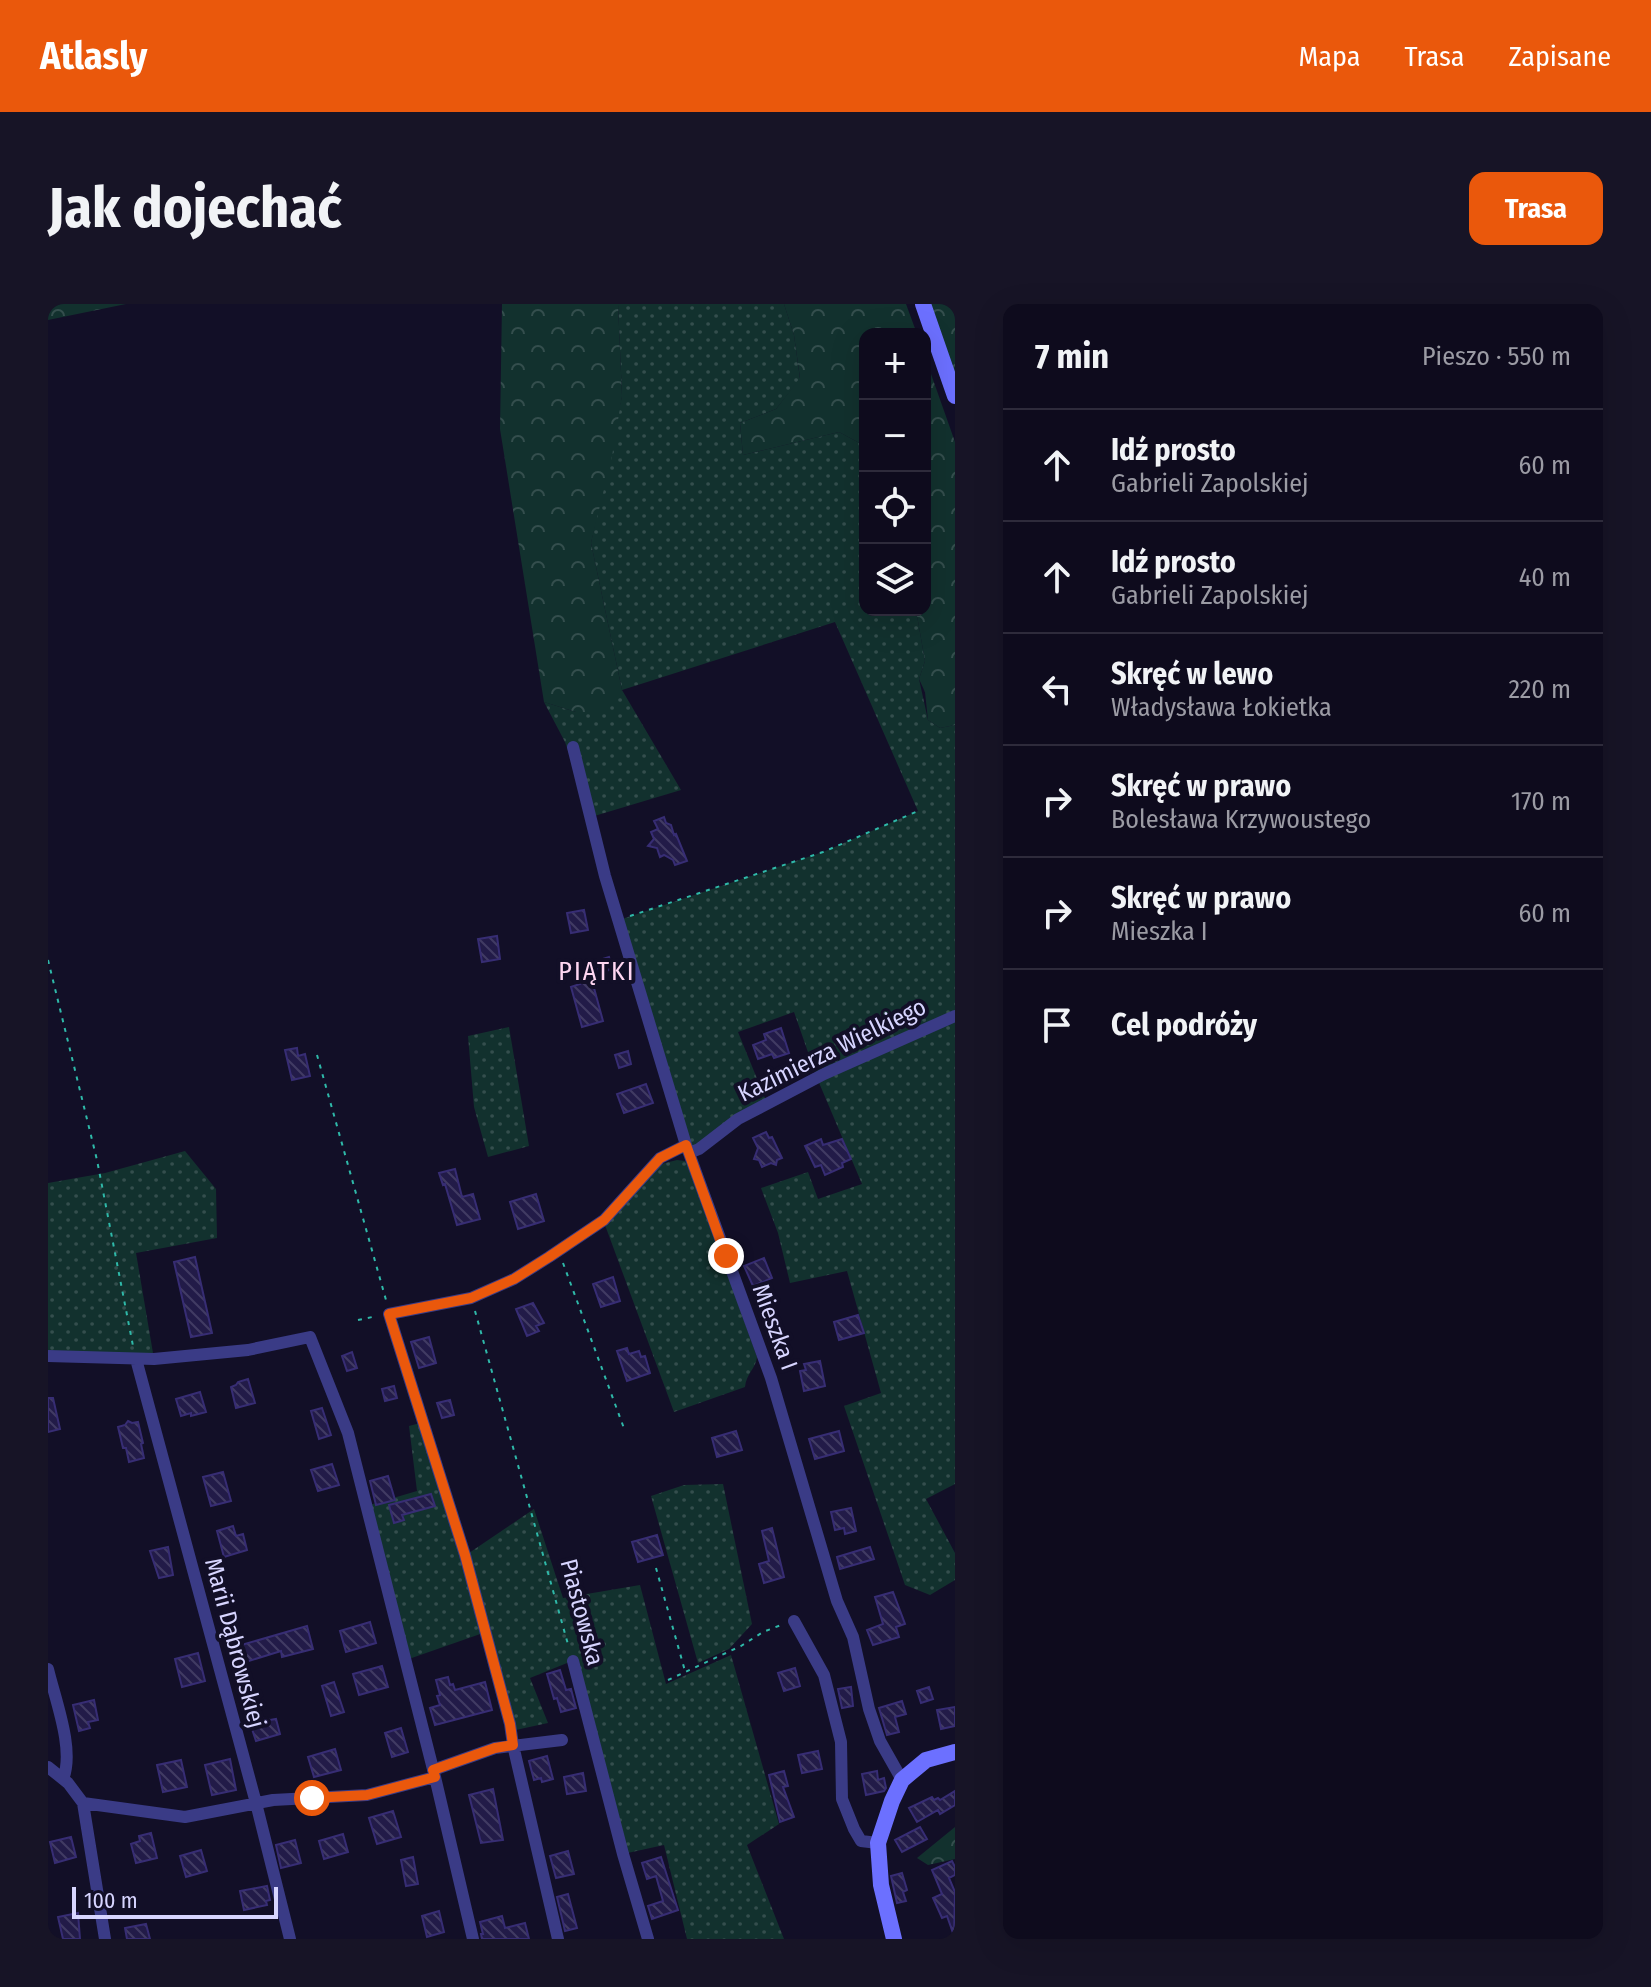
<!DOCTYPE html>
<html lang="pl">
<head>
<meta charset="utf-8">
<style>
	body { margin:0; font-family:"Fira Sans Condensed",sans-serif; background:#171426; color:#f1f3f6 }
	.controls { position:absolute; right:24px; top:24px; display:grid; overflow:hidden; border-radius:16px; box-shadow:0 8px 32px #0002 }
	.controls button { width:72px; height:72px; display:grid; place-items:center; padding:0; border:0; border-bottom:2px solid #2e2b3b; background:#0e0b1d; color:#f1f3f6; font:40px sans-serif }
	.scale { position:absolute; left:24px; bottom:20px; width:206px; box-sizing:border-box; padding-left:8px; border:4px solid #d7d5ff; border-top:0; font-size:22px; line-height:28px; white-space:nowrap; color:#d7d5ff; -webkit-text-stroke:6px #120f27; paint-order:stroke }
	.stop { position:absolute; width:24px; height:24px; margin:-18px; border:6px solid #ea580c; border-radius:50%; background:#fff }
	.stop.end { background:#ea580c; border-color:#fff; box-shadow:0 2px 8px #0008 }
	.list { margin:0; padding:0; list-style:none }
	h2 { display:flex; justify-content:space-between; align-items:center; height:104px; margin:0; padding:0 32px; font-size:34px }
	h2 small { font-size:26px; font-weight:400; color:#9b9ba4 }
	.list li { display:grid; grid-template-columns:52px 1fr auto; gap:24px; align-items:center; box-sizing:border-box; height:112px; padding:0 32px; border-top:2px solid #2e2b3b }
	.list b { display:block; font-size:30px; white-space:nowrap }
	.list p { margin:0; font-size:26px; white-space:nowrap; color:#9b9ba4 }
	.list em { font-size:26px; font-style:normal; color:#9b9ba4 }
	.icon { flex:none; width:44px; height:44px; fill:none; stroke:currentColor; stroke-width:2; stroke-linecap:round; stroke-linejoin:round }
	.map { position:relative; flex:none; width:907px; height:1635px; overflow:hidden; border-radius:16px }
	header { display:flex; align-items:center; gap:48px; box-sizing:border-box; height:112px; padding:0 40px; background:#ea580c; color:#fff }
	header strong { font-size:38px }
	nav { display:flex; gap:44px; margin-inline-start:auto; font-size:28px }
	.intro { display:flex; align-items:center; justify-content:space-between; box-sizing:border-box; height:192px; padding:0 48px }
	h1 { margin:0; font-size:56px }
	.button { padding:20px 36px; border-radius:16px; background:#ea580c; color:#fff; font-size:28px; font-weight:700 }
	main { display:flex; gap:48px; padding:0 48px }
	aside { flex:1; background:#0e0b1d; border-radius:16px; box-shadow:0 8px 32px #0002 }
	.map>svg:first-child { display:block }
	.grass { fill:url(#grass-dots) }
	.forest { fill:url(#forest-crowns) }
	.building { fill:url(#building-back-hatch); stroke:#372d74; stroke-width:2 }
	.lines { fill:none; stroke-linecap:round; stroke-linejoin:round }
	.path { stroke:#2fb9a9; stroke-width:2; stroke-dasharray:4 6; stroke-linecap:butt }
	.street { stroke:#3a3b86; stroke-width:12 }
	.secondary { stroke:#6c70ff; stroke-width:16 }
	.route { stroke:#ea580c; stroke-width:10 }
	.labels { text-anchor:middle; dominant-baseline:central; stroke-width:8; stroke-linejoin:round; paint-order:stroke }
	.street-label { font-size:24px; fill:#d7d5ff; stroke:#120f27 }
	.neighbourhood-label { font-size:26px; letter-spacing:2px; fill:#ffd7f2; stroke:#120f27 }
</style>
</head>
<body>
<header>
<strong>Atlasly</strong>
<nav><a>Mapa</a><a>Trasa</a><a>Zapisane</a></nav>
</header>
<div class="intro"><h1>Jak dojechać</h1><a class="button">Trasa</a></div>
<main>
<div class="map">
<svg width="907" height="1635" viewBox="0 0 907 1635">
	<defs>
		<pattern id="grass-dots" width="8" height="8" patternUnits="userSpaceOnUse" patternTransform="scale(2)"><rect width="8" height="8" fill="#12312e"/><path d="M2 2h.1M6 6h.1" fill="none" stroke="#344e4d" stroke-width="1.8" stroke-linecap="round"/></pattern>
		<pattern id="forest-crowns" width="20" height="18" patternUnits="userSpaceOnUse" patternTransform="scale(2)"><rect width="20" height="18" fill="#12312e"/><path d="M2 6a3 3 0 1 1 6 0M12 15a3 3 0 1 1 6 0" fill="none" stroke="#344e4d"/></pattern>
		<pattern id="building-back-hatch" width="6" height="6" patternUnits="userSpaceOnUse" patternTransform="scale(2)"><rect width="6" height="6" fill="#221b48"/><path d="M-1 5l2 2M0 0l6 6M5-1l2 2" fill="none" stroke="#413b63"/></pattern>
	</defs>
	<rect width="100%" height="100%" fill="#120f27"/>
	<path class="grass" d="M570 0H736L746 31 752 75 728 105 692 119 695 151 791 128 817 142V306H868L877 357 871 375 880 416 892 424 907 421V1180L878 1195 907 1249V1276L882 1291 857 1281 796 1102 833 1089 799 967 742 979 730 929 713 884 760 868 770 895 814 880 769 774 746 708 690 728 719 799 651 845 638 841 571 616 775 548 870 507 787 318 574 386 633 486 543 513 517 438 496 398 528 408 574 386 543 239 574 92Z
		M461 723 481 842 440 853 426 803 420 732Z
		M137 847 168 885 169 934 88 949 106 1055 0 1052V879L57 869Z
		M629 856 637 857 641 862 709 1053C708 1064 698 1070 697 1083L626 1108 557 921 605 865 617 859Z
		M376 1118 418 1251 486 1205 515 1294 592 1281 618 1380 683 1351 731 1520 699 1541 736 1635H639L616 1541 575 1550 524 1357 482 1374 500 1419 463 1427 438 1328 358 1356 318 1202 369 1187 361 1122Z
		M675 1180 704 1320 681 1345 650 1359 603 1192 636 1181Z"/>
	<path class="forest" d="M0 0H78L0 16Z
		M454 0H570L574 92 564 152 543 239 574 386 554 410 528 408 496 398 452 125Z
		M736 0H858L869 30H817V142L791 128 695 151 692 119 728 105 752 74 746 31Z
		M875 0H907V92Z
		M877 53 907 138V421L892 424 880 416 877 388 871 375 877 357 868 306H877Z
		M907 1523V1555L880 1561 869 1554Z"/>
	<path class="building" d="M616 513 618 519 623 521 626 531 628 530 639 557 627 561 625 556 616 551 612 553 609 544 600 542 606 535 603 528 610 525 606 517Z
		M536 606 540 626 523 629 519 609Z
		M449 632 452 655 434 658 430 635Z
		M561 653 564 665 545 671 542 659Z
		M543 673 555 717 534 723 523 683 532 680 530 676Z
		M733 724 741 749 726 754 724 750 710 755 705 741 718 736 716 730Z
		M249 744 250 752 257 750 262 772 244 776 237 746Z
		M580 747 583 760 571 764 567 751Z
		M598 780 605 799 576 809 569 790Z
		M718 828 721 834 724 833 734 854 729 856 728 861 723 859 714 863 711 856 706 855 710 844 705 834Z
		M773 835 775 841 794 835 803 855 794 859 795 863 777 871 773 861 767 863 757 842Z
		M407 865 414 893 425 890 432 915 409 921 397 880 395 881 391 869Z
		M488 890 496 917 470 925 462 898Z
		M147 953 164 1029 143 1033 126 958Z
		M716 954 724 974 705 982 696 962Z
		M565 973 572 997 553 1003 545 980Z
		M485 999 496 1019 488 1022 491 1027 479 1032 468 1005Z
		M810 1011 816 1029 791 1036 786 1018Z
		M381 1033 388 1059 371 1064 363 1038Z
		M579 1044 581 1050 591 1047 593 1053 597 1052 602 1069 579 1077 569 1047Z
		M304 1048 309 1064 299 1067 294 1052Z
		M772 1057 777 1082 756 1087 752 1067 758 1066 756 1060Z
		M200 1075 207 1099 188 1104 183 1083 188 1081 190 1078Z
		M346 1082 349 1094 337 1097 334 1085Z
		M152 1088 158 1108 143 1112V1109L133 1112 128 1095Z
		M0 1094H5L12 1125 0 1128Z
		M402 1096 406 1111 394 1114 389 1099Z
		M274 1104 283 1131 271 1135 263 1107Z
		M80 1117 84 1119 90 1118 95 1139 93 1140 96 1154 81 1158 78 1144H75L70 1123 77 1121Z
		M688 1127 694 1146 669 1153 664 1134Z
		M791 1127 796 1147 767 1155 761 1135Z
		M284 1160 291 1181 270 1187 263 1166Z
		M175 1168 183 1197 163 1202 155 1173Z
		M340 1172 347 1196 328 1201 322 1177Z
		M383 1190 387 1202 354 1211 356 1216 346 1219 341 1201Z
		M803 1204 808 1227 797 1230 796 1224 787 1226 783 1208Z
		M185 1222 188 1232 195 1230 199 1246 176 1253 169 1227Z
		M724 1224 736 1273 716 1279 711 1260 721 1257 714 1227Z
		M609 1231 615 1251 590 1258 584 1238Z
		M120 1243 125 1271 111 1274 102 1247Z
		M822 1243 826 1255 792 1265 789 1253Z
		M845 1288 857 1320 848 1323 851 1333 825 1341 819 1326 835 1320 827 1293Z
		M322 1318 328 1339 298 1348 292 1327Z
		M259 1322 265 1345 234 1353 233 1347 188 1361 183 1344Z
		M150 1349 157 1377 134 1383 127 1355Z
		M334 1362 340 1383 311 1391 305 1370Z
		M747 1364 752 1382 736 1387 730 1369Z
		M512 1366 518 1386 523 1385 528 1404 513 1408 509 1394 506 1395 499 1370Z
		M400 1373 402 1381 405 1380 407 1386 437 1378 444 1406 387 1421 382 1404 392 1401 389 1392 392 1391 388 1376Z
		M286 1378 296 1408 283 1412 274 1382Z
		M803 1383 805 1402 794 1404 790 1385Z
		M881 1383 885 1395 873 1399 869 1387Z
		M46 1396 50 1416 40 1418 42 1424 31 1427 25 1401Z
		M854 1397 858 1410 847 1413 851 1428 839 1431 831 1404Z
		M907 1403V1422L893 1425 889 1406Z
		M217 1414 222 1416 228 1415 232 1430 208 1437 203 1422 210 1420 212 1415Z
		M353 1424 360 1448 344 1453 337 1429Z
		M287 1445 293 1466 266 1473 260 1453Z
		M770 1447 774 1465 754 1469 750 1451Z
		M499 1452 505 1475 494 1478 493 1474 486 1476 481 1457Z
		M182 1455 188 1486 164 1491 157 1461Z
		M133 1456 139 1483 115 1488 109 1461Z
		M736 1467 740 1482 735 1483 746 1513 732 1518 721 1471Z
		M829 1467 830 1476 836 1474 838 1484 836 1487 818 1491 814 1470Z
		M535 1469 538 1487 519 1490 516 1473Z
		M445 1485 455 1536 433 1539 421 1491Z
		M907 1487V1501L892 1510 890 1506 869 1518 861 1504 884 1493 886 1496 890 1494 892 1496Z
		M345 1507 353 1533 329 1540 321 1514Z
		M872 1523 879 1535 854 1548 847 1536Z
		M103 1529 109 1554 88 1559 83 1540 92 1537 91 1532Z
		M295 1530 300 1548 276 1555 271 1537Z
		M23 1533 28 1553 7 1559 2 1538Z
		M247 1536 253 1559 233 1564 228 1541Z
		M153 1546 159 1567 138 1573 132 1552Z
		M520 1547 526 1570 508 1574 502 1552Z
		M365 1553 370 1580 358 1582 353 1556Z
		M613 1553 630 1606 604 1615 600 1602 615 1597 608 1572 599 1575 594 1559Z
		M904 1557 907 1563V1571L901 1574 907 1588 906 1632 899 1612 894 1614 885 1594 894 1590 884 1566Z
		M854 1569 859 1586 855 1588 858 1597 849 1599 843 1572Z
		M219 1582 222 1596 218 1597 219 1601 196 1606 192 1587Z
		M520 1590 529 1624 517 1627 509 1593Z
		M391 1607 396 1628 379 1633 374 1612Z
		M30 1609 32 1635H15L10 1613Z
		M454 1612 457 1624 477 1619 481 1635H434L433 1630H435L432 1618Z
		M98 1620 102 1635H79L77 1624Z"/>
	<g class="lines">
		<path class="path" d="M582 612 775 548 870 507
			M0 656 49 856 85 1042
			M269 751 338 996
			M515 959 577 1127
			M427 1007 521 1344
			M310 1016 329 1012
			M608 1264 637 1367
			M620 1376 693 1342 715 1328 733 1321"/>
		<path class="street" d="M525 443 557 572 638 841 723 1074 789 1297 805 1333 821 1405 832 1437 854 1476
			M641 849 651 845 690 815 776 770 907 712
			M0 1052 106 1055 200 1046 262 1033 300 1129 387 1473 425 1635
			M88 1055 208 1499 242 1635
			M746 1317 776 1371 793 1438 794 1495 806 1525 813 1537 830 1539
			M525 1357 575 1550 600 1635
			M0 1365C7 1395 27 1446 15 1475
			M0 1463 20 1479 35 1499 57 1635
			M385 1466 447 1444 514 1436
			M35 1499 137 1513 225 1496 319 1491 387 1473
			M510 1635 465 1441 462 1420 417 1251 341 1010 423 994 466 975 501 953 556 916 612 854 638 841"/>
		<path class="secondary" d="M875 0 907 92
			M846 1635 833 1581 830 1539 844 1497 854 1476 878 1456 907 1448"/>
	</g>
	<g class="lines">
		<path class="route" d="M264 1494 319 1491 387 1473 385 1466 447 1444 465 1441 462 1420 417 1251 341 1010 423 994 466 975 501 953 556 916 612 854 638 841 678 952"/>
	</g>
	<g class="labels">
		<g class="street-label">
			<text transform="translate(784 746) rotate(-26)">Kazimierza Wielkiego</text>
			<text transform="translate(727 1023) rotate(70)">Mieszka I</text>
			<text transform="translate(534 1308) rotate(75)">Piastowska</text>
			<text transform="translate(187 1339) rotate(75)">Marii Dąbrowskiej</text>
		</g>
		<g class="neighbourhood-label">
			<text x="549" y="667">PIĄTKI</text>
		</g>
	</g>
</svg>
<div class="controls">
<button>+</button>
<button>−</button>
<button><svg class="icon" aria-label="locate" viewBox="0 0 24 24"><circle cx="12" cy="12" r="6"/><path d="M12 2v4M12 18v4M2 12h4M18 12h4"/></svg></button>
<button><svg class="icon" aria-label="layers" viewBox="0 0 24 24"><path d="M12 4l9 5-9 5-9-5zM3 14l9 5 9-5"/></svg></button>
</div>
<div class="scale">100 m</div>
<div class="stop" style="left:264px;top:1494px"></div>
<div class="stop end" style="left:678px;top:952px"></div>
</div>
<aside>
<h2>7 min<small>Pieszo · 550 m</small></h2>
<ul class="list">
<li><svg class="icon" aria-label="ahead" viewBox="0 0 24 24"><path d="M12 20V5M6 11l6-6 6 6"/></svg><div><b>Idź prosto</b><p>Gabrieli Zapolskiej</p></div><em>60 m</em></li>
<li><svg class="icon" aria-label="ahead" viewBox="0 0 24 24"><path d="M12 20V5M6 11l6-6 6 6"/></svg><div><b>Idź prosto</b><p>Gabrieli Zapolskiej</p></div><em>40 m</em></li>
<li><svg class="icon" aria-label="left" viewBox="0 0 24 24"><path d="M17 20v-9H6M10 6l-5 5 5 5"/></svg><div><b>Skręć w lewo</b><p>Władysława Łokietka</p></div><em>220 m</em></li>
<li><svg class="icon" aria-label="right" viewBox="0 0 24 24"><path d="M7 20v-9h11M14 6l5 5-5 5"/></svg><div><b>Skręć w prawo</b><p>Bolesława Krzywoustego</p></div><em>170 m</em></li>
<li><svg class="icon" aria-label="right" viewBox="0 0 24 24"><path d="M7 20v-9h11M14 6l5 5-5 5"/></svg><div><b>Skręć w prawo</b><p>Mieszka I</p></div><em>60 m</em></li>
<li><svg class="icon" aria-label="arrive" viewBox="0 0 24 24"><path d="M6 21V4h12l-3 4 3 4H6"/></svg><div><b>Cel podróży</b></div></li>
</ul>
</aside>
</main>
</body>
</html>
